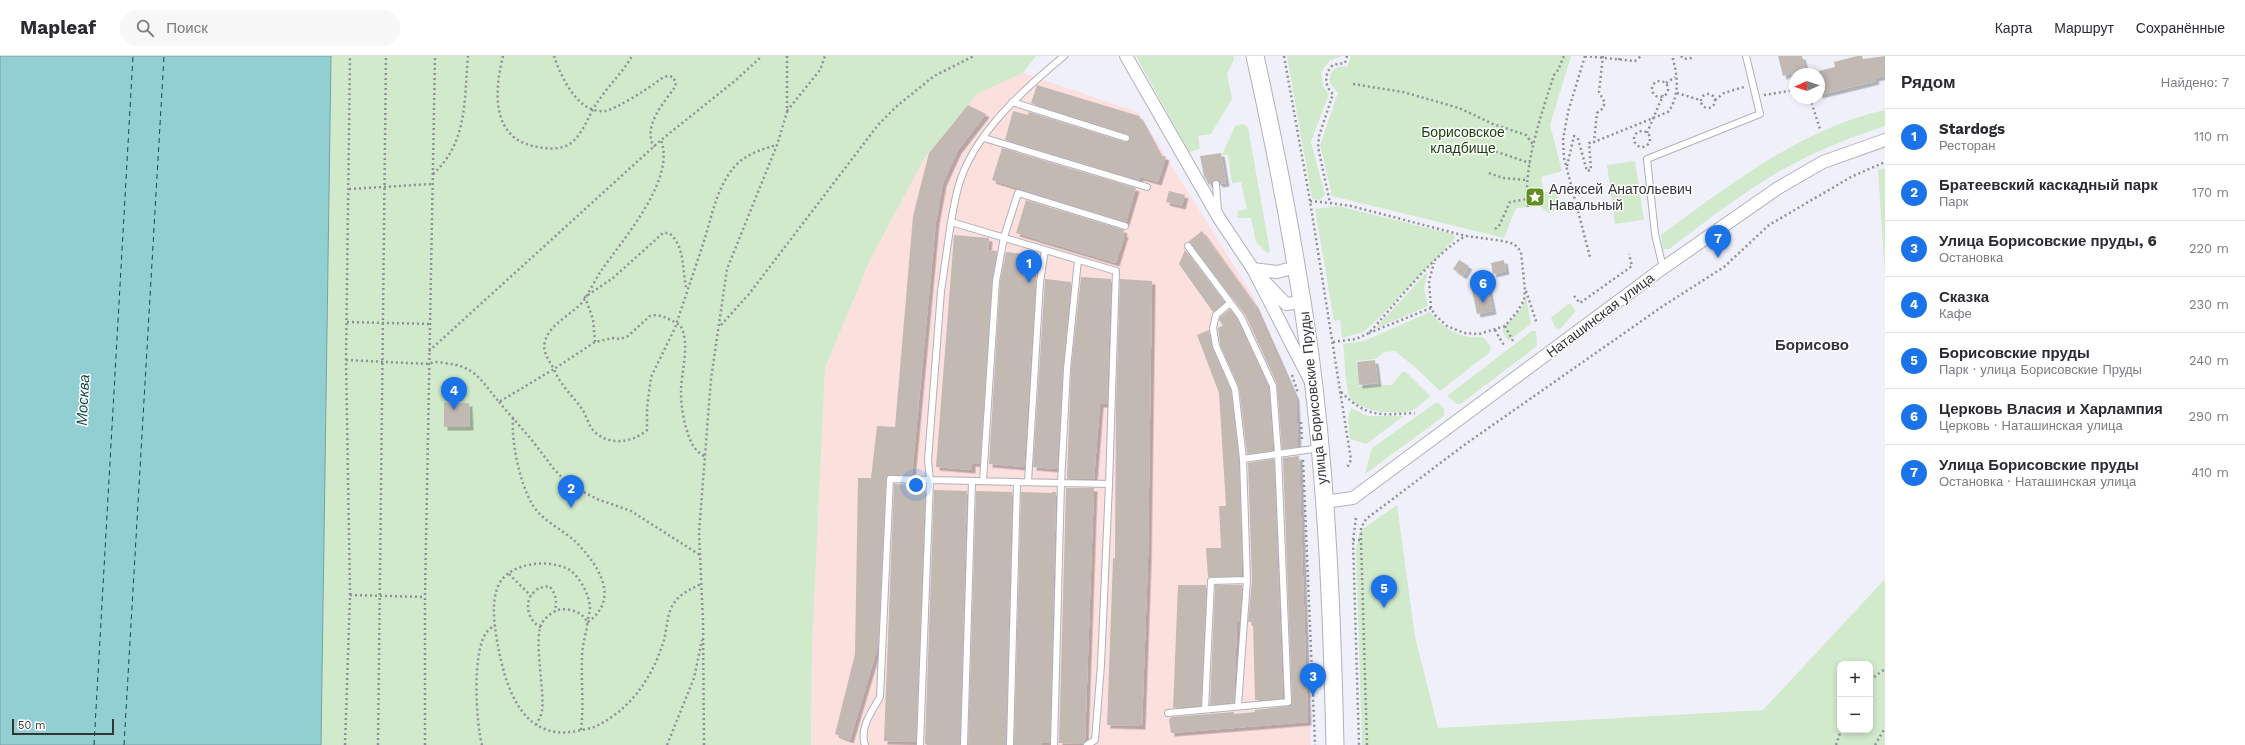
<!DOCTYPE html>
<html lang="ru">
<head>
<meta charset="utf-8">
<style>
	body { margin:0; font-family:"Work Sans",sans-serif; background:#f7f7f7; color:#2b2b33 }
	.controls { position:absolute; right:12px; bottom:12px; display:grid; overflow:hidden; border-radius:8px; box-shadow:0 2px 6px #0003 }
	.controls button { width:36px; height:36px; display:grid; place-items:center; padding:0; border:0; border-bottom:1px solid #e1e1e2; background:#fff; color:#2b2b33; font:20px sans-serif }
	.compass { position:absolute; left:1789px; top:12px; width:36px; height:36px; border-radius:50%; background:#fff; box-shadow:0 2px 6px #0003; rotate:267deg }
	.scale { position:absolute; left:12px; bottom:10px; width:102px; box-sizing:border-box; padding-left:4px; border:2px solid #343538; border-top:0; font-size:11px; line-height:14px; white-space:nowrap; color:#343538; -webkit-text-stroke:3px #fff; paint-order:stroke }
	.you { position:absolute; left:916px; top:429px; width:14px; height:14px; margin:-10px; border:3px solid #fff; border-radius:50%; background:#1a73e8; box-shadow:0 0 0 6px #1a73e833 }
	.badge { display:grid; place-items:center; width:26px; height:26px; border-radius:50%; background:#1a73e8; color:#fff; font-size:13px; font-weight:700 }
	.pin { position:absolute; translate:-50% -33px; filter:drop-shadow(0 1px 2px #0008) }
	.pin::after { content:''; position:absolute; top:21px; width:14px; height:12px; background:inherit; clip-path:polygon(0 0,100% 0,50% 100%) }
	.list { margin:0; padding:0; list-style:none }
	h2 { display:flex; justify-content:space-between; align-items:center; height:52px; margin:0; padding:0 16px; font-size:17px }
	h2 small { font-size:13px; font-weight:400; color:#7c7c81 }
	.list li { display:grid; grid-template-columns:26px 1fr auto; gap:12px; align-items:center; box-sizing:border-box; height:56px; padding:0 16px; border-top:1px solid #e1e1e2 }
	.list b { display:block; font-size:15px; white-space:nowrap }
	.list p { margin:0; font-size:13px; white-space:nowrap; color:#7c7c81 }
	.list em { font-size:13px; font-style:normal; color:#7c7c81 }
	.icon { flex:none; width:22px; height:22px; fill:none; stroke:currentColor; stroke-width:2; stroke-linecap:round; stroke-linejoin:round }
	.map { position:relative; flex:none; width:1885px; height:689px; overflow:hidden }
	header { display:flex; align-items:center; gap:24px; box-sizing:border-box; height:56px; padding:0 20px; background:#fff; border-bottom:1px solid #e1e1e2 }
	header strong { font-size:19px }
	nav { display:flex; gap:22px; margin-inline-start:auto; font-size:14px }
	.search { width:280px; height:36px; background:#f7f7f7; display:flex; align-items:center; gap:10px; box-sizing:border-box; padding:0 14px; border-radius:22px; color:#7c7c81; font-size:15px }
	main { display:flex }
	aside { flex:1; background:#fff }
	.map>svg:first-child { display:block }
	.industrial { fill:#fbe0de }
	.green { fill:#d1eacb; fill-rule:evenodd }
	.water { fill:#92cfd3; stroke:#76a1a4 }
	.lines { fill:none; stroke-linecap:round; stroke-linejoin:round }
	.ferry { stroke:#144a4e; stroke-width:1; stroke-dasharray:5 4; stroke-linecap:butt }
	.building { fill:#c2b9b3; filter:url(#shadow) }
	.service-casing { stroke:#b0b1ba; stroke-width:8 }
	.minor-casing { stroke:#b0b1ba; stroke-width:14 }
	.secondary-casing { stroke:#b0b1ba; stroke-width:19 }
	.path { stroke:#8f9096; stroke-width:2.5; stroke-dasharray:2 3; stroke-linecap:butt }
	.service { stroke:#fff; stroke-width:6 }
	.minor { stroke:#fff; stroke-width:12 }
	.secondary { stroke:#fff; stroke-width:17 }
	.labels { text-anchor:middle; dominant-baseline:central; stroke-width:3; stroke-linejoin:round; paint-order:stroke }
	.park-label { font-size:14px; fill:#19420d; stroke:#fff }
	.poi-label { font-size:14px; fill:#343538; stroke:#fff; text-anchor:start }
	.street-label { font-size:14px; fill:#343538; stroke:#fff }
	.neighbourhood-label { font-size:15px; font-weight:bold; fill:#343538; stroke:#fff }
	.water-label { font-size:15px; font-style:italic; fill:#144a4e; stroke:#fff }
</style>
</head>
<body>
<header>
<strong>Mapleaf</strong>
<div class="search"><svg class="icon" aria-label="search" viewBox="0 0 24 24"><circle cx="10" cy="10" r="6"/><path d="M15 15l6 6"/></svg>Поиск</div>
<nav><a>Карта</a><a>Маршрут</a><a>Сохранённые</a></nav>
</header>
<main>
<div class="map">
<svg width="1885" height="689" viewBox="0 0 1885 689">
	<defs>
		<filter id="shadow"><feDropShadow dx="3.5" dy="3.5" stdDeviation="0" flood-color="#0004"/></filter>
	</defs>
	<rect width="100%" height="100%" fill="#f0f0fa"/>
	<path class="industrial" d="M1023 17 1138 56 1253 240 1297 341 1311 689H811L812 591 825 312 870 204 925 101 978 37Z"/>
	<path class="green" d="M331 0H1036L1023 17 978 37 925 101 870 204 825 312 812 591 811 689H321Z
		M1136 0H1233L1234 4 1227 18 1232 43 1211 78 1198 80 1200 93 1189 96Z
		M1287 0H1343L1330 4 1321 16 1323 30 1329 38 1311 86 1325 139 1319 144 1312 143Z
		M1351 0H1571L1550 69 1562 115 1541 121 1544 136H1552L1558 139 1560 145 1557 154 1549 157 1539 150 1516 152 1504 182 1332 140 1320 89 1338 37 1330 27C1328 15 1336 9 1347 11Z
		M1885 54V70C1855 80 1825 91 1797 106 1751 129 1710 163 1669 193H1663L1661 179C1730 129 1800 73 1885 54Z
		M1243 68 1248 71 1270 196 1267 197 1256 186 1251 162H1237L1238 155 1247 153 1241 126 1232 127 1228 99H1222L1235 70Z
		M1635 105 1644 164 1615 168 1607 109Z
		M1885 112V219L1878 114Z
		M1338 150 1453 178 1455 181 1454 184 1375 266 1363 276 1342 282 1340 264 1334 265 1315 153Z
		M1428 215 1424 232 1428 250 1375 273Z
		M1526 240 1531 268 1508 285 1502 274 1520 254Z
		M1568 248H1571L1576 255 1561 272 1556 273 1551 262Z
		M1430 256C1445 274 1459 283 1483 281L1491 291 1489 297 1440 335 1416 312 1395 295 1384 296 1376 303 1356 305 1359 330 1392 329 1402 316H1406L1430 340C1425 344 1419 351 1413 354 1400 360 1357 356 1350 341 1345 331 1345 301 1343 288L1364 285Z
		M1532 275H1536L1537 290 1462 347 1457 348 1447 340Z
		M1437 346 1444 353V360L1365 418 1372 392Z
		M1351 352 1368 360H1404L1366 388 1350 383 1348 364Z
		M1397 449 1415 581 1438 672 1763 654 1885 523V689H1362L1356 494 1360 475ZM1840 608H1870V674H1840Z"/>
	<path class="water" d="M0 0H331L321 689H0Z"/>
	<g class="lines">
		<path class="ferry" d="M94 689 133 0
			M124 689 164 0"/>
	</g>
	<path class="building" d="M1778 0H1802L1807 18 1791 17 1783 20Z
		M1857 0H1862L1863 3 1885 0V20L1875 22 1876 25 1819 39V15L1835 11 1834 6Z
		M1037 29 1139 60 1160 99 1166 101 1158 126 1140 121 1139 124 1005 84 1013 55 1028 59 1029 56 1125 86 1130 84 1127 78 1031 47Z
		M968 49 986 58 958 94 943 127 936 165 912 419H890L886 422 878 590 850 684 835 678 855 598 858 422H871L877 370 895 371 913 160 929 97Z
		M1002 92 1136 132 1126 166 992 124Z
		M1221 97 1226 127 1220 128 1215 124 1209 129 1204 120 1200 100Z
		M1169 135 1185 139 1182 150 1166 146Z
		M1026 144 1124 174 1123 178H1125L1116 207 1016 177Z
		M1202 175 1255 249 1296 341 1298 391 1282 393 1277 328 1245 258 1188 186Z
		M954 179 989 182 988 194 997 195 992 225 980 408 972 407V414L936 411Z
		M1185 194 1224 246 1213 256 1179 208Z
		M1006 196 1035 199 1032 222 1036 223 1024 411 989 408 1000 226Z
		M1459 204 1469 210 1463 220 1453 213Z
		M1504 204 1506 215 1493 218 1491 207Z
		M1081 221 1111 223 1107 348H1100L1094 423H1067L1071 313Z
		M1045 223 1071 226 1063 313 1057 413 1033 411Z
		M1120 223 1152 225 1148 503 1142 670 1107 669 1113 502H1115L1116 348Z
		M1479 230H1488L1493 255 1477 258 1472 234Z
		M1230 253 1237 263 1269 331 1273 394 1247 398 1239 332 1220 289 1218 272 1223 269 1219 264 1220 261Z
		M1209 274 1212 292 1231 334 1239 403 1242 520 1208 521 1206 492H1221L1219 450H1226L1219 337 1197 279Z
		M1375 304 1378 327 1359 329 1357 306Z
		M444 347H469L470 371H444Z
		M1299 400 1308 666 1171 677 1169 663 1172 661 1234 656V658L1255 656V654L1288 650 1292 648 1283 402Z
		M1274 403 1283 642 1255 644 1253 566H1248L1252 524 1248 407Z
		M894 428 918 429V433L925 434 916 686 884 685Z
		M1066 432H1094L1085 685 1083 688 1059 687Z
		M934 434 967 435 960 689H927L925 687Z
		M976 435 1012 436 1006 689H968Z
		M1021 436 1052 437V436H1056L1050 687H1042V689H1014Z
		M1178 529H1206L1201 649 1173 652Z
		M1215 529H1242L1239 566H1237L1234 646 1210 649Z"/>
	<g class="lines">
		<defs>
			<path id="service" d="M1012 46 1126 82
				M984 82 1147 131
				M1216 128 1218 155
				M1663 212 1655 178 1647 103 1760 58 1746 0
				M1230 247 1216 259 1213 272 1216 290 1235 333 1243 403 1247 524 1238 650
				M1243 403 1320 392
				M983 425 996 225 1004 181 1018 137 1125 170
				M1028 426 1040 226 1045 194
				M1205 653 1211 525 1247 524
				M1168 657 1288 646 1278 398 1273 330 1241 261 1188 190
				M865 689C859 672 872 655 880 641L890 423 1109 428 1116 215 951 166C953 155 955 143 958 132 972 79 1023 34 1064 0
				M920 689 930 424 928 404 941 235 951 166
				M964 689 972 425
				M1010 689 1017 426
				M1054 689 1061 427 1067 313 1078 204
				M1087 689 1095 684 1101 609 1109 428"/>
			<path id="minor" d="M1126 0 1219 162 1253 213 1310 324
				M1253 213 1277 216 1296 211
				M1262 223 1286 248 1302 246
				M1324 446 1353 442 1663 212 1778 132 1823 106 1885 84"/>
			<path id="secondary" d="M1255 0C1277 99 1296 199 1310 299 1327 428 1332 559 1335 689"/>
		</defs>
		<use href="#service" class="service-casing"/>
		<use href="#minor" class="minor-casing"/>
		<use href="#secondary" class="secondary-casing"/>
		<path class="path" d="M503 0C494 36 491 84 538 91 548 93 562 94 571 87 584 77 589 57 599 44 609 29 623 16 632 0
			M554 0C561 21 578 58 605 55 616 53 644 35 654 28 660 24 665 18 673 21L676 27 675 31C664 47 642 70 654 91
			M1284 0 1310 145 1351 404 1347 412
			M1347 0 1345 7 1333 9C1324 17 1324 30 1333 38L1319 80 1318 91 1330 147 1351 150 1466 180 1503 185 1514 188 1518 192 1521 196 1525 234 1524 244 1517 256 1505 270 1479 278 1464 277 1447 270 1435 259 1431 252 1369 277
			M1585 0 1568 56 1563 84 1564 102 1590 201
			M1585 0 1635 5 1641 0
			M1603 0 1599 36 1605 47 1602 53 1597 57 1594 86 1668 56C1680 40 1678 19 1672 0
			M1681 0 1684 3 1691 2 1693 0
			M1619 4 1620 0
			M1652 33a8 8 0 1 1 16 0a8 8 0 1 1-16 0Z
			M1666 27 1675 21
			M1353 28 1403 36 1459 52 1493 68 1526 79 1534 90
			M1677 37 1700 44
			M1701 45a7 7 0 1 1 14 0a7 7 0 1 1-14 0Z
			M1764 39 1795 34
			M1810 42 1820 73
			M1715 44 1724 37 1744 31
			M787 55 820 14 825 0
			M1634 83a8 8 0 1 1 16 0a8 8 0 1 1-16 0Z
			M1647 77 1663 39
			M1491 94 1530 107
			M1567 110 1574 80 1578 83 1587 115 1591 114 1589 87 1594 86
			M1489 117 1503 122 1526 124
			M433 118C468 86 464 44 468 0
			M349 133 432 128
			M1310 145 1330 147
			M1528 151C1522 113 1542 56 1554 19L1558 14 1564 0
			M1495 173 1499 170 1510 146 1527 143
			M1526 235 1537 268
			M1574 240 1580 247 1632 210 1629 198
			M1431 252 1429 225 1434 207
			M347 266 430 268
			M721 269 749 238 878 69 897 50 934 20 974 0
			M1505 270 1513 285
			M1495 274 1505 291
			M595 286 593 263 585 241 613 222 663 177H669C685 190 682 212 686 231
			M1333 286 1356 283 1369 277C1392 252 1437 194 1466 180
			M429 295 661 84 736 24 762 0
			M346 304 429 308C434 305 439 306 444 307 475 310 480 323 499 346L554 313C549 304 542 297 545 285 551 266 574 258 584 244 590 235 595 224 601 215 623 183 676 124 661 84
			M1292 319 1298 337
			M1341 336C1368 362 1379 359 1415 357
			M499 346 531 383 554 413 568 428 597 443 631 455 700 499
			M513 362C511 386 520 427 532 448 542 465 562 473 576 486 598 509 621 542 588 566 588 561 590 556 590 551 589 538 579 519 568 513 546 502 505 507 497 533 491 550 495 573 498 590 506 633 523 686 577 675 582 674 589 673 594 671 630 655 653 621 664 584 667 573 667 557 674 547 681 537 691 533 701 528
			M1301 366 1302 385
			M704 400C693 394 690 384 686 372 683 361 681 348 681 336 681 316 691 287 680 269 670 264 661 257 650 260L628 280 620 283 613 282 595 286 554 313C560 329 573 340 582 353 586 359 588 367 592 373 606 390 631 388 647 374V352L651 321 675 272C684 244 694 216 703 188 712 161 716 131 736 109 747 98 762 93 777 89
			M1303 404 1315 689
			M1356 462 1353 484 1359 689
			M1353 484H1361
			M509 518 531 540
			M350 539 425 541
			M541 571C530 567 525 552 530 541 532 538 536 534 539 532L549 530C556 537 557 546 555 555
			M1870 624 1885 613
			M536 669C538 665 541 660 542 655 545 637 533 581 542 567 544 563 553 555 558 554 570 551 589 558 587 571 585 581 582 591 582 601 581 626 584 650 581 674
			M345 689 350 539 346 304 350 0
			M378 689 386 0
			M425 689V541L435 0
			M482 689C476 667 472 597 486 577 488 574 492 571 495 569
			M667 689 694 622 702 584
			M704 689 703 566 699 476 711 323 727 213 777 89 787 56V0
			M1367 689 1361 484V472L1366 463 1467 387 1663 250 1724 211 1769 169 1851 121 1885 106
			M1836 689 1841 674
			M1875 689 1885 672"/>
		<use href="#service" class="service"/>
		<use href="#minor" class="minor"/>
		<use href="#secondary" class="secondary"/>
	</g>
	<defs>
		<symbol id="sight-square" viewBox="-11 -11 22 22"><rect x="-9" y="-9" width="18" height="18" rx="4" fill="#618e20" stroke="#fff"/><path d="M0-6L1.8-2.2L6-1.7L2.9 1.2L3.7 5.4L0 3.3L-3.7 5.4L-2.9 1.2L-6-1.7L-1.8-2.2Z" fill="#fff"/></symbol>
	</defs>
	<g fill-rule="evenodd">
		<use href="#sight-square" x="1524" y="130" width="22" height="22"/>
	</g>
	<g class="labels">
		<g class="park-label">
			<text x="1463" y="76">Борисовское<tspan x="1463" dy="16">кладбище</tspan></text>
		</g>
		<g class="poi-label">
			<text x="1549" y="133">Алексей Анатольевич<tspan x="1549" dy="16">Навальный</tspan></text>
		</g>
		<g class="street-label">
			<text transform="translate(1600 259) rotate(-37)">Наташинская улица</text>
			<text transform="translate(1313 342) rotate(-96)">улица Борисовские Пруды</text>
		</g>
		<g class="neighbourhood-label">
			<text x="1812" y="289">Борисово</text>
		</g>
		<g class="water-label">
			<text transform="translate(83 344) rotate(-87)">Москва</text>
		</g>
	</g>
</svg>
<div class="controls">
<button>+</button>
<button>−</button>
</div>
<svg class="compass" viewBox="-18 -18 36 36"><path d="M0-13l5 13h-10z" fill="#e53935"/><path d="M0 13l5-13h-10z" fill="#7c7c81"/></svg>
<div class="scale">50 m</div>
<div class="you"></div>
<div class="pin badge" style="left:1029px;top:227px">1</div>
<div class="pin badge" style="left:571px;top:452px">2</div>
<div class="pin badge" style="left:1313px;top:640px">3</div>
<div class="pin badge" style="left:454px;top:354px">4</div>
<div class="pin badge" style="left:1384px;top:552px">5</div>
<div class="pin badge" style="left:1483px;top:247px">6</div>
<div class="pin badge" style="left:1718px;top:202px">7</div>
</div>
<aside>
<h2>Рядом<small>Найдено: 7</small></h2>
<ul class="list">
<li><span class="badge">1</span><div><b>Stardogs</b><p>Ресторан</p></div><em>110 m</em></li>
<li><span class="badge">2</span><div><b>Братеевский каскадный парк</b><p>Парк</p></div><em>170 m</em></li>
<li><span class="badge">3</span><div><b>Улица Борисовские пруды, 6</b><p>Остановка</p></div><em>220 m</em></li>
<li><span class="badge">4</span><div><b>Сказка</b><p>Кафе</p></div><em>230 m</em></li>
<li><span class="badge">5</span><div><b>Борисовские пруды</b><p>Парк · улица Борисовские Пруды</p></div><em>240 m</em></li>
<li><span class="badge">6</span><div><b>Церковь Власия и Харлампия</b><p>Церковь · Наташинская улица</p></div><em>290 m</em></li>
<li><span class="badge">7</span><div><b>Улица Борисовские пруды</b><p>Остановка · Наташинская улица</p></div><em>410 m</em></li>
</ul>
</aside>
</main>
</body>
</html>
